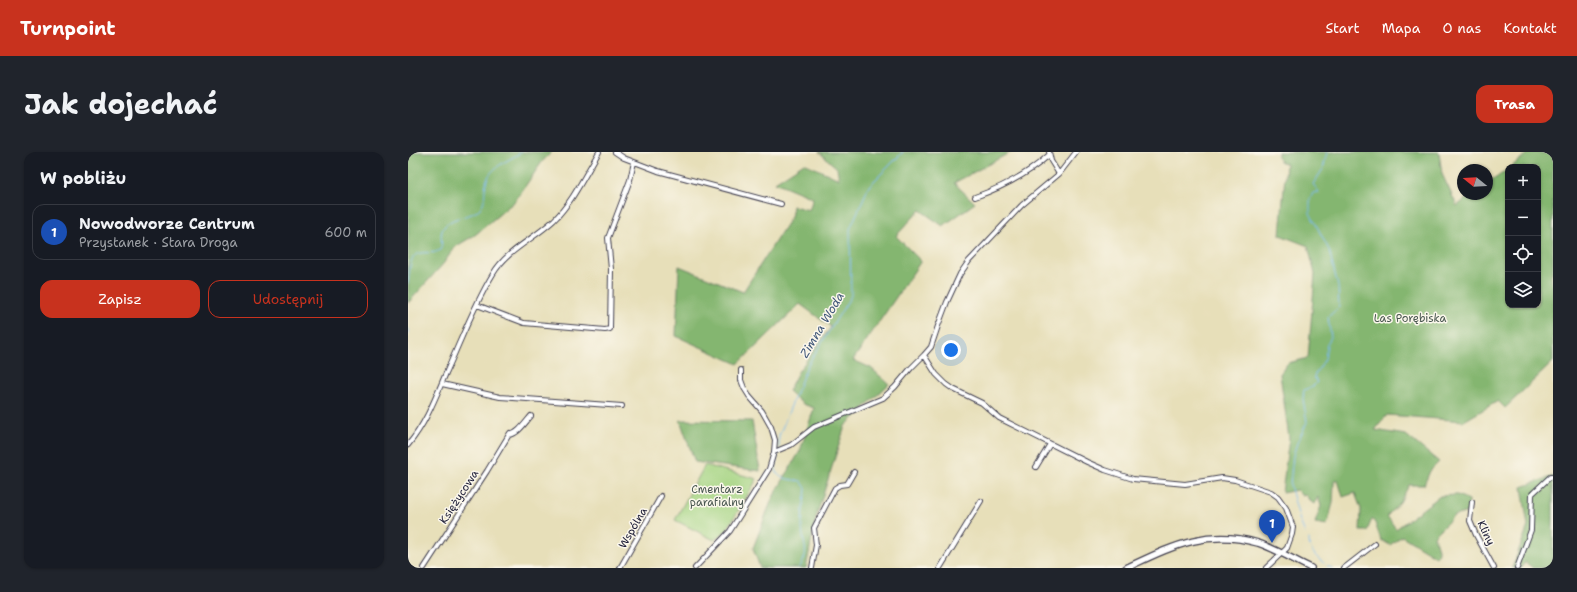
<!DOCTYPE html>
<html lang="pl">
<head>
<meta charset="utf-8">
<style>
	body { margin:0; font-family:"Shantell Sans",sans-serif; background:#20242c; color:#f1f3f6 }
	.controls { position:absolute; right:12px; top:12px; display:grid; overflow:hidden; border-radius:8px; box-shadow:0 1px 3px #0004 }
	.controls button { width:36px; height:36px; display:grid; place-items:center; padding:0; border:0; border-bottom:1px solid #363941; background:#171b24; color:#f1f3f6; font:20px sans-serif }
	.compass { position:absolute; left:1049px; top:12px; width:36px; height:36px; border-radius:50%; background:#171b24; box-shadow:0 1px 3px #0004; rotate:288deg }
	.you { position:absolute; left:543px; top:198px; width:14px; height:14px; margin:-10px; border:3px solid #fff; border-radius:50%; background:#1a73e8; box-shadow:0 0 0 6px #1a73e833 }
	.badge { display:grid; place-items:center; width:26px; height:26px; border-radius:50%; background:#c8321e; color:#fff; font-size:13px; font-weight:700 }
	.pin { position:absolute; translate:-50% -33px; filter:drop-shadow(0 1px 2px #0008) }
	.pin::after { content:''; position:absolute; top:21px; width:14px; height:12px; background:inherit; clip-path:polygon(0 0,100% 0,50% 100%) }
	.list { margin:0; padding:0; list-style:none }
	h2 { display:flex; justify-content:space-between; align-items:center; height:52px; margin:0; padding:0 16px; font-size:17px }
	h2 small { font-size:13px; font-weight:400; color:#9ea1a6 }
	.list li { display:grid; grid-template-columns:26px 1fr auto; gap:12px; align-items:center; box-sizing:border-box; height:56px; margin:0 8px 8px; padding:0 8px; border:1px solid #363941; border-radius:12px }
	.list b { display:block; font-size:15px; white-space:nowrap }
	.list p { margin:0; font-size:13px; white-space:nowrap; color:#9ea1a6 }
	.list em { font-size:13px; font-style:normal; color:#9ea1a6 }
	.actions { display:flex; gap:8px; padding:12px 16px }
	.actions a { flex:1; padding:9px 0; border:1px solid #c8321e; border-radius:12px; text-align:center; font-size:14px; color:#c8321e }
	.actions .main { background:#c8321e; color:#fff }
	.icon { flex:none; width:22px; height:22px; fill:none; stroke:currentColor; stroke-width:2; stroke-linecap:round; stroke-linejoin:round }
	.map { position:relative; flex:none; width:1145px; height:416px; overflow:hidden; border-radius:12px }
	header { display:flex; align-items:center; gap:24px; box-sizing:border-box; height:56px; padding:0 20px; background:#c8321e; color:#fff }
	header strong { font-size:19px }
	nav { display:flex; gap:22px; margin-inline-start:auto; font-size:14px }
	.intro { display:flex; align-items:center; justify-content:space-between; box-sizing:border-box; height:96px; padding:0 24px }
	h1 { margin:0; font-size:28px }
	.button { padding:10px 18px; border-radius:12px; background:#c8321e; color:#fff; font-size:14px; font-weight:700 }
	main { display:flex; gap:24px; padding:0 24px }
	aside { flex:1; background:#171b24; border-radius:12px; box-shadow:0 1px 3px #0004 }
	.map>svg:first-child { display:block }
	.green { fill:#a5d482; stroke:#647b5e }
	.forest { fill:#84b670; stroke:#536c56 }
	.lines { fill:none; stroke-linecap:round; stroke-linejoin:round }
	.stream { stroke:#7bbbf0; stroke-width:1 }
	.minor-casing { stroke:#403e4e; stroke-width:6 }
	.major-casing { stroke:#403e4e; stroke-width:8 }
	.minor { stroke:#fff; stroke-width:4 }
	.major { stroke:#fff; stroke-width:5.5 }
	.labels { text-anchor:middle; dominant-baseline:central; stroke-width:3; stroke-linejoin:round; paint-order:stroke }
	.park-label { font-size:11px; fill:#495750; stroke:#fbf7ec }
	.street-label { font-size:11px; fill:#22223b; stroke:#fbf7ec }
	.water-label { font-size:12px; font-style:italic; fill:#41587a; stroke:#fbf7ec }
</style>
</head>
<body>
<header>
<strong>Turnpoint</strong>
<nav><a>Start</a><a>Mapa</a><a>O nas</a><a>Kontakt</a></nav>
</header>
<div class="intro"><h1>Jak dojechać</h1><a class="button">Trasa</a></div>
<main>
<aside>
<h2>W pobliżu<small></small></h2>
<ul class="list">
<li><span class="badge" style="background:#1a4fb4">1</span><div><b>Nowodworze Centrum</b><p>Przystanek · Stara Droga</p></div><em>600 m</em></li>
</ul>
<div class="actions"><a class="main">Zapisz</a><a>Udostępnij</a></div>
</aside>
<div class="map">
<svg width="1145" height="416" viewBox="0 0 1145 416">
	<rect width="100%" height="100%" fill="#fbf7ec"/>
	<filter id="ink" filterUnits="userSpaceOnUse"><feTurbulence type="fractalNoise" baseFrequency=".025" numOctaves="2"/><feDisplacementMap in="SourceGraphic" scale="8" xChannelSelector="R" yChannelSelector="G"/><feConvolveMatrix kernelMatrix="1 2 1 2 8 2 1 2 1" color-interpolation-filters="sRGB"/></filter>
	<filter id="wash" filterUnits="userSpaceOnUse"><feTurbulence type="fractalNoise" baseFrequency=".012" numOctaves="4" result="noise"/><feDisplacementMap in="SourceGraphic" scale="16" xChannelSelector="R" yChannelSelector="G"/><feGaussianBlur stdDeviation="0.9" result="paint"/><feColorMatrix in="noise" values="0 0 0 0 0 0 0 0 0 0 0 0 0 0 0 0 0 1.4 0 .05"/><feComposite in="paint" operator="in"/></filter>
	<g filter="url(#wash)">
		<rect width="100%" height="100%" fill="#e7dfb9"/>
		<path class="green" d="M297 313 349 327 318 379 306 388 267 368Z"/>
		<path class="forest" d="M0 0H144L134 10 107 49 67 83 47 95 35 112 0 151Z
			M411 0H603L546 31 567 51 535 74 512 58 488 84 513 109 445 208 463 216 481 232 437 274 408 365 398 416H352L345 396 364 347 392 299 406 256 395 252 380 239 390 220 423 175 392 152 330 212 268 184 271 114 335 140 383 65 385 54 401 58 405 46 367 30 396 11 431 27 429 16Z
			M870 0H1031L1034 22 1049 54 1059 46 1061 42H1079V29L1088 26 1100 17V153H1130V15H1103L1122 0 1145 2V116L1143 124 1145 138V210L1097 256 1090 249 1056 269 979 263 967 278 998 283 1031 310 1022 319 1016 333H1001L992 350 979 364 988 377 1032 344 1049 343 1061 348 1060 360 1046 364 1026 384 1031 401 1028 405 994 384 982 393 973 388 967 371 964 367 959 379H952L953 357 947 341 935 345 930 328H926V331L925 351 919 373 907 371 913 354 910 345 906 352 901 348 898 343 894 344 889 338 874 341 881 286 872 222 880 211 900 206 907 122 900 94 872 83 878 12 872 9 869 5Z
			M272 268 344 269 352 319 287 310Z
			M1145 324V416H1125L1117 410 1114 416H1104L1120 374 1114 335Z"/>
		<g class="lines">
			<path class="stream" d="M0 131C2 121 0 102 13 101 20 100 26 102 32 98 36 91 30 83 36 75 46 62 65 67 73 55 78 48 76 39 78 31 81 15 102 8 114 0
				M0 177V181
				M371 296V284L399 214 443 144 442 77 461 34 495 0
				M370 301C364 326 370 326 393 329L398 336C397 347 394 359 394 371 393 390 404 399 391 416
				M897 381 892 369 882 333 885 304 889 291 899 270 895 247 896 238 905 234 909 230 906 224 917 207 919 192 923 185 920 165 931 155 930 134 921 98 902 61V47L905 41 911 40 905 32 915 17 919 0
				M901 387C900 396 908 406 916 411
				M919 414 924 416"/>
		</g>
	</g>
	<g filter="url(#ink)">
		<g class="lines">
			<defs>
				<path id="minor" d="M207 0 216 6 250 19 373 52
					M641 0 643 9 651 22
					M668 0 651 22 614 53 561 109 552 122 539 150 530 174 523 195 516 203 528 222 538 232 545 237 574 251 591 266 679 310 697 318 725 327 777 332 814 326 827 328 863 340 870 345 878 356 885 375 884 382 879 396 858 416
					M567 45C595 35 619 23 641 3
					M69 153 116 171 197 178 202 177 203 117 200 86 222 28 226 10
					M34 232 92 245 214 254
					M101 283C110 282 117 271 123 264
					M0 293C18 271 27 247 38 221 53 188 66 153 85 122 99 98 126 87 146 68 165 49 177 23 191 0
					M366 300 383 293 406 275 475 246 487 235 503 216 516 203
					M628 315 642 292
					M1064 350 1062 369 1068 383 1086 416
					M16 416 79 319 102 281
					M212 416 253 344
					M287 416 322 379 361 317 366 300 367 288 363 275 354 259 341 244 336 236 333 228V218
					M404 416 408 393 406 376 427 336 432 333 439 332 446 320
					M532 416 573 349
					M936 416 967 392
					M1109 416 1123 378 1124 342 1142 325H1145"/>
				<path id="major" d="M718 416C763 395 798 376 850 391 868 397 886 408 903 416"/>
			</defs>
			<use href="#minor" class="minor-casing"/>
			<use href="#major" class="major-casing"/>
			<use href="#minor" class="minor"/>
			<use href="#major" class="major"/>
		</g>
	</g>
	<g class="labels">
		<g class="park-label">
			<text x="1002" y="166">Las Porębiska</text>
			<text x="309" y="337">Cmentarz<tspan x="309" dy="13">parafialny</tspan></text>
		</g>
		<g class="street-label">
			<text transform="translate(51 345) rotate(-57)">Księżycowa</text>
			<text transform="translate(225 376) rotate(-60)">Wspólna</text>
			<text transform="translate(1078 381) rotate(65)">Kliny</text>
		</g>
		<g class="water-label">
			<text transform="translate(414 173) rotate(-59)">Zimna Woda</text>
		</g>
	</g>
</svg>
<div class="controls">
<button>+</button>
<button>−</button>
<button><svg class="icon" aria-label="locate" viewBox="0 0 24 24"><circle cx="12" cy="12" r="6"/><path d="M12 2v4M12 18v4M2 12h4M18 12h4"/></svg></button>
<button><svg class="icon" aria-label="layers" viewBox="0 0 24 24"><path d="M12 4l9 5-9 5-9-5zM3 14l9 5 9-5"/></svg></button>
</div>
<svg class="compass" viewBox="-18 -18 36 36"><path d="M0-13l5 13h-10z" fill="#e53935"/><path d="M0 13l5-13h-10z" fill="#9ea1a6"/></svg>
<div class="you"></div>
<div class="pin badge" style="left:864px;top:391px;background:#1a4fb4">1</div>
</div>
</main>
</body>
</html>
